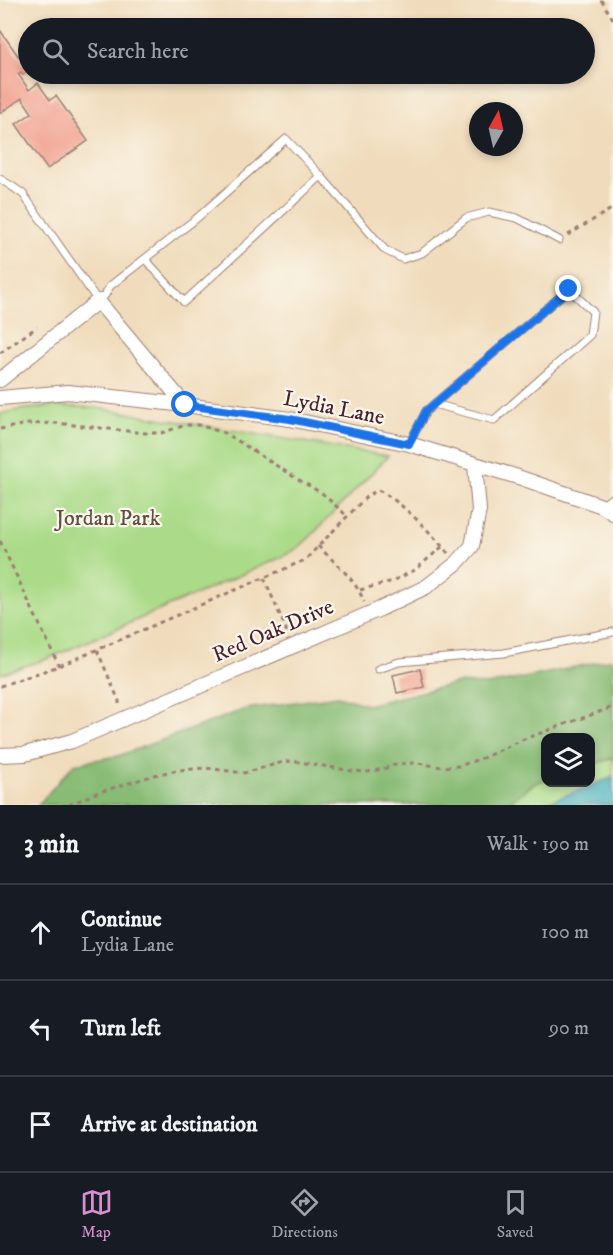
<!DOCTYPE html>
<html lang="en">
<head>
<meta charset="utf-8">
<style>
	body { margin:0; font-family:"IM FELL DW Pica",serif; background:#20242c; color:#f1f3f6 }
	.controls { position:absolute; right:18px; bottom:18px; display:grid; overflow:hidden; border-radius:12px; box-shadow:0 3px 9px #0003 }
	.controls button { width:54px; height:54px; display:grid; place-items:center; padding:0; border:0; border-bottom:2px solid #363941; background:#171b24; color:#f1f3f6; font:30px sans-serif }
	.compass { position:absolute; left:469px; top:102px; width:54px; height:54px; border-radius:50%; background:#171b24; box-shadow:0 3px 9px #0003; rotate:8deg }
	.stop { position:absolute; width:18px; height:18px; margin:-14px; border:4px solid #1a73e8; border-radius:50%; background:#fff }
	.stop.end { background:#1a73e8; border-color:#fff; box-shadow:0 2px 6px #0008 }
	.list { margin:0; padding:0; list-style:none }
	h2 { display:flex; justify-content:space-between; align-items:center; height:78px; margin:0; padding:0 24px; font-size:26px }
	h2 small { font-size:20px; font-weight:400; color:#9ea1a6 }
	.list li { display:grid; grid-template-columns:39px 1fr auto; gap:18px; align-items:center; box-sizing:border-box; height:96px; padding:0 24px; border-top:2px solid #363941 }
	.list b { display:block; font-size:22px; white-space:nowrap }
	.list p { margin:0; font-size:20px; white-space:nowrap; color:#9ea1a6 }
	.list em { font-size:20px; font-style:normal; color:#9ea1a6 }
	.icon { flex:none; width:33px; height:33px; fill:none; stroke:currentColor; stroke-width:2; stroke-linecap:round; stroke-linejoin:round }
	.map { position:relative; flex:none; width:613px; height:805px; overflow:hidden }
	.search { position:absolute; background:#171b24; box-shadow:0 3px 9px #0003; left:18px; right:18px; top:18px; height:66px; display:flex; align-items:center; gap:15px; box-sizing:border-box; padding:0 21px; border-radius:33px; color:#9ea1a6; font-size:22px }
	.sheet { height:366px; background:#171b24 }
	nav { display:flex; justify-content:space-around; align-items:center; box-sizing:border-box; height:84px; border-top:2px solid #363941; background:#171b24; font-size:16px; color:#9ea1a6 }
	nav a { display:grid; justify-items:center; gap:3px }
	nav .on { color:#d690ce }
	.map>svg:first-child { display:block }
	.green { fill:#abdb89; stroke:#7a7d5a; stroke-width:1.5 }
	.forest { fill:#88bb75; stroke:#696d50; stroke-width:1.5 }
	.water { fill:#3eadbb; stroke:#446673; stroke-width:1.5 }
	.building { fill:#f19987 }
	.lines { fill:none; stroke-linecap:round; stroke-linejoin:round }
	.service-casing { stroke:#9d7e74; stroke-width:9 }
	.minor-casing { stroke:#9d7e74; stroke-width:16 }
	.path { stroke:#9d7e74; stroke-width:3; stroke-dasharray:4.5 4.5; stroke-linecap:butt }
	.service { stroke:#fff; stroke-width:7 }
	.minor { stroke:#fff; stroke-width:14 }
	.route { stroke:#1a73e8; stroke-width:8 }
	.labels { text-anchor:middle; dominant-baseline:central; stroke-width:4.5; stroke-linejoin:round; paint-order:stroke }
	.street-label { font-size:22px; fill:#4a1f2b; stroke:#fbf7ec }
	.park-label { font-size:22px; fill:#624e42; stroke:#fbf7ec }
</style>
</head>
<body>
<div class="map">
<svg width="613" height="805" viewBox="0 0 613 805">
	<rect width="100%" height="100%" fill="#fbf7ec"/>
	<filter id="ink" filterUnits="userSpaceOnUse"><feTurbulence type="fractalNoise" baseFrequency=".0167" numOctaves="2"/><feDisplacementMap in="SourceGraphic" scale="12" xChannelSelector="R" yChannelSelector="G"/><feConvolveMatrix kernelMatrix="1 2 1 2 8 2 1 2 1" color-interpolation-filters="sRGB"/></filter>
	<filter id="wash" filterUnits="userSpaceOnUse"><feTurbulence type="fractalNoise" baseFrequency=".008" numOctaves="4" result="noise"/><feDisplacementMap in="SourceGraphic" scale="24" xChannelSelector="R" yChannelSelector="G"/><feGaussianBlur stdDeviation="1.35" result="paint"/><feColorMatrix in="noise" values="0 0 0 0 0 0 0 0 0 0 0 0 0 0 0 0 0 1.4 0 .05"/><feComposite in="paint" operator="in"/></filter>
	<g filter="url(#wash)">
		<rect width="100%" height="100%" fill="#f0dcbc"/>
		<path class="green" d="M56 406 97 408 388 456 310 537 298 548 282 557 47 659 0 674V414L19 410Z
			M613 758V805H505L535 783 545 780 546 782H590L591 765Z"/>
		<path class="forest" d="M613 659V758L591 765 590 738H546L545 780 535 783 505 805H38L74 764 118 756 246 709 338 696 367 705 458 683 487 685 534 676Z"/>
		<path class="water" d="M613 777V805H540Z"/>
		<g id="blocks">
			<path class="building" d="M0 30 28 70 23 75 21 72 18 74 29 90 38 83 50 100 56 96 88 141 47 169 16 124 32 113 22 98 0 113Z
				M420 669 424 687 397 693 393 675Z"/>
		</g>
	</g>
	<g filter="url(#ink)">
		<use href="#blocks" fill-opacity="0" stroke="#9d7e74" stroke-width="1.5"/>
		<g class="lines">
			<defs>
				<path id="service" d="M321 176 385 250 403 259 422 253 466 218 489 212 517 218 559 240
					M0 179 10 185 23 194 98 301 105 295 110 286 197 218 286 139 321 176 184 302 145 259
					M409 444 426 411 434 404 569 289 593 312 590 335 494 420 434 404
					M602 506 613 497
					M378 669 399 662 504 653 613 632"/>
				<path id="minor" d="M0 380 98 301 185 405
					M0 398 68 392 185 405 290 419 409 444 518 477 602 506 613 513
					M0 755 25 754 72 741 380 609 426 587 457 563 472 546 479 510 475 465"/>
			</defs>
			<use href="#service" class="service-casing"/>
			<use href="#minor" class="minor-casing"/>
			<path class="path" d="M601 0 613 19
				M568 235 613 208
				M0 353 37 327
				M0 429 28 424 55 423 145 433H161L186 425H199L227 434 291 475 323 494 347 516
				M0 541 59 666
				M318 546C335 563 356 579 364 602
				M264 578 286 629V634
				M360 590 393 581 415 570 443 546
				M97 650 119 701V706
				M0 686 59 666 305 560 367 496 378 490C400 500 432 534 448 553
				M69 805 96 793 126 784 158 774 179 770 206 768 244 773 287 761 300 762 352 771 367 772 384 769 396 764 417 763 442 767 459 766 485 757 524 739 613 707"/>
			<use href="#service" class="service"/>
			<use href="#minor" class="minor"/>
		</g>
	</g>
	<g class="lines" filter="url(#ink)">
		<path class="route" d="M185 405 290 419 409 444 426 411 569 289"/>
	</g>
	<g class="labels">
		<g class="street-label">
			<text transform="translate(334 408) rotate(11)">Lydia Lane</text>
			<text transform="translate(273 631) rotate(-23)">Red Oak Drive</text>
		</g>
		<g class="park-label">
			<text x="108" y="518">Jordan Park</text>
		</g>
	</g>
</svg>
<div class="controls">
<button><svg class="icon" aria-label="layers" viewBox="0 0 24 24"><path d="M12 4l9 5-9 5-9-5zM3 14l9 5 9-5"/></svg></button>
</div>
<svg class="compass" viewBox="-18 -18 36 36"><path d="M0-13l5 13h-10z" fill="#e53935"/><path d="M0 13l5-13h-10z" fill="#9ea1a6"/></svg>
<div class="stop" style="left:185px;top:405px"></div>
<div class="stop end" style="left:569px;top:289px"></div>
<div class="search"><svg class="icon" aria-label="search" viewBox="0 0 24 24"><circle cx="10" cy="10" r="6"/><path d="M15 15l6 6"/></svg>Search here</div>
</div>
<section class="sheet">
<h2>3 min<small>Walk · 190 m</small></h2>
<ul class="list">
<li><svg class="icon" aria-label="ahead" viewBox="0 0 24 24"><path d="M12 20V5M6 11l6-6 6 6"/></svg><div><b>Continue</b><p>Lydia Lane</p></div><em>100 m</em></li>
<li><svg class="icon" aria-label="left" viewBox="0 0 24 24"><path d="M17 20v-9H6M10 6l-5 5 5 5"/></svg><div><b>Turn left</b></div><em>90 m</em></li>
<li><svg class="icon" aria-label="arrive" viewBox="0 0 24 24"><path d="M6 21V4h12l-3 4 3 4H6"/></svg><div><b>Arrive at destination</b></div></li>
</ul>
</section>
<nav>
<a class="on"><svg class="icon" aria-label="map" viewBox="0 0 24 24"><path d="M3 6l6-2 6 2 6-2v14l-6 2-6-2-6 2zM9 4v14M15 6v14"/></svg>Map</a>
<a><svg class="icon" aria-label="directions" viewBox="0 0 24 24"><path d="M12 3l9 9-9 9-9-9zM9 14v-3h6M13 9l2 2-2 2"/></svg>Directions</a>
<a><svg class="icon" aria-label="saved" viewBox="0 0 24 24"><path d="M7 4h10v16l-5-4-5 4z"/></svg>Saved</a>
</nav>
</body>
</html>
